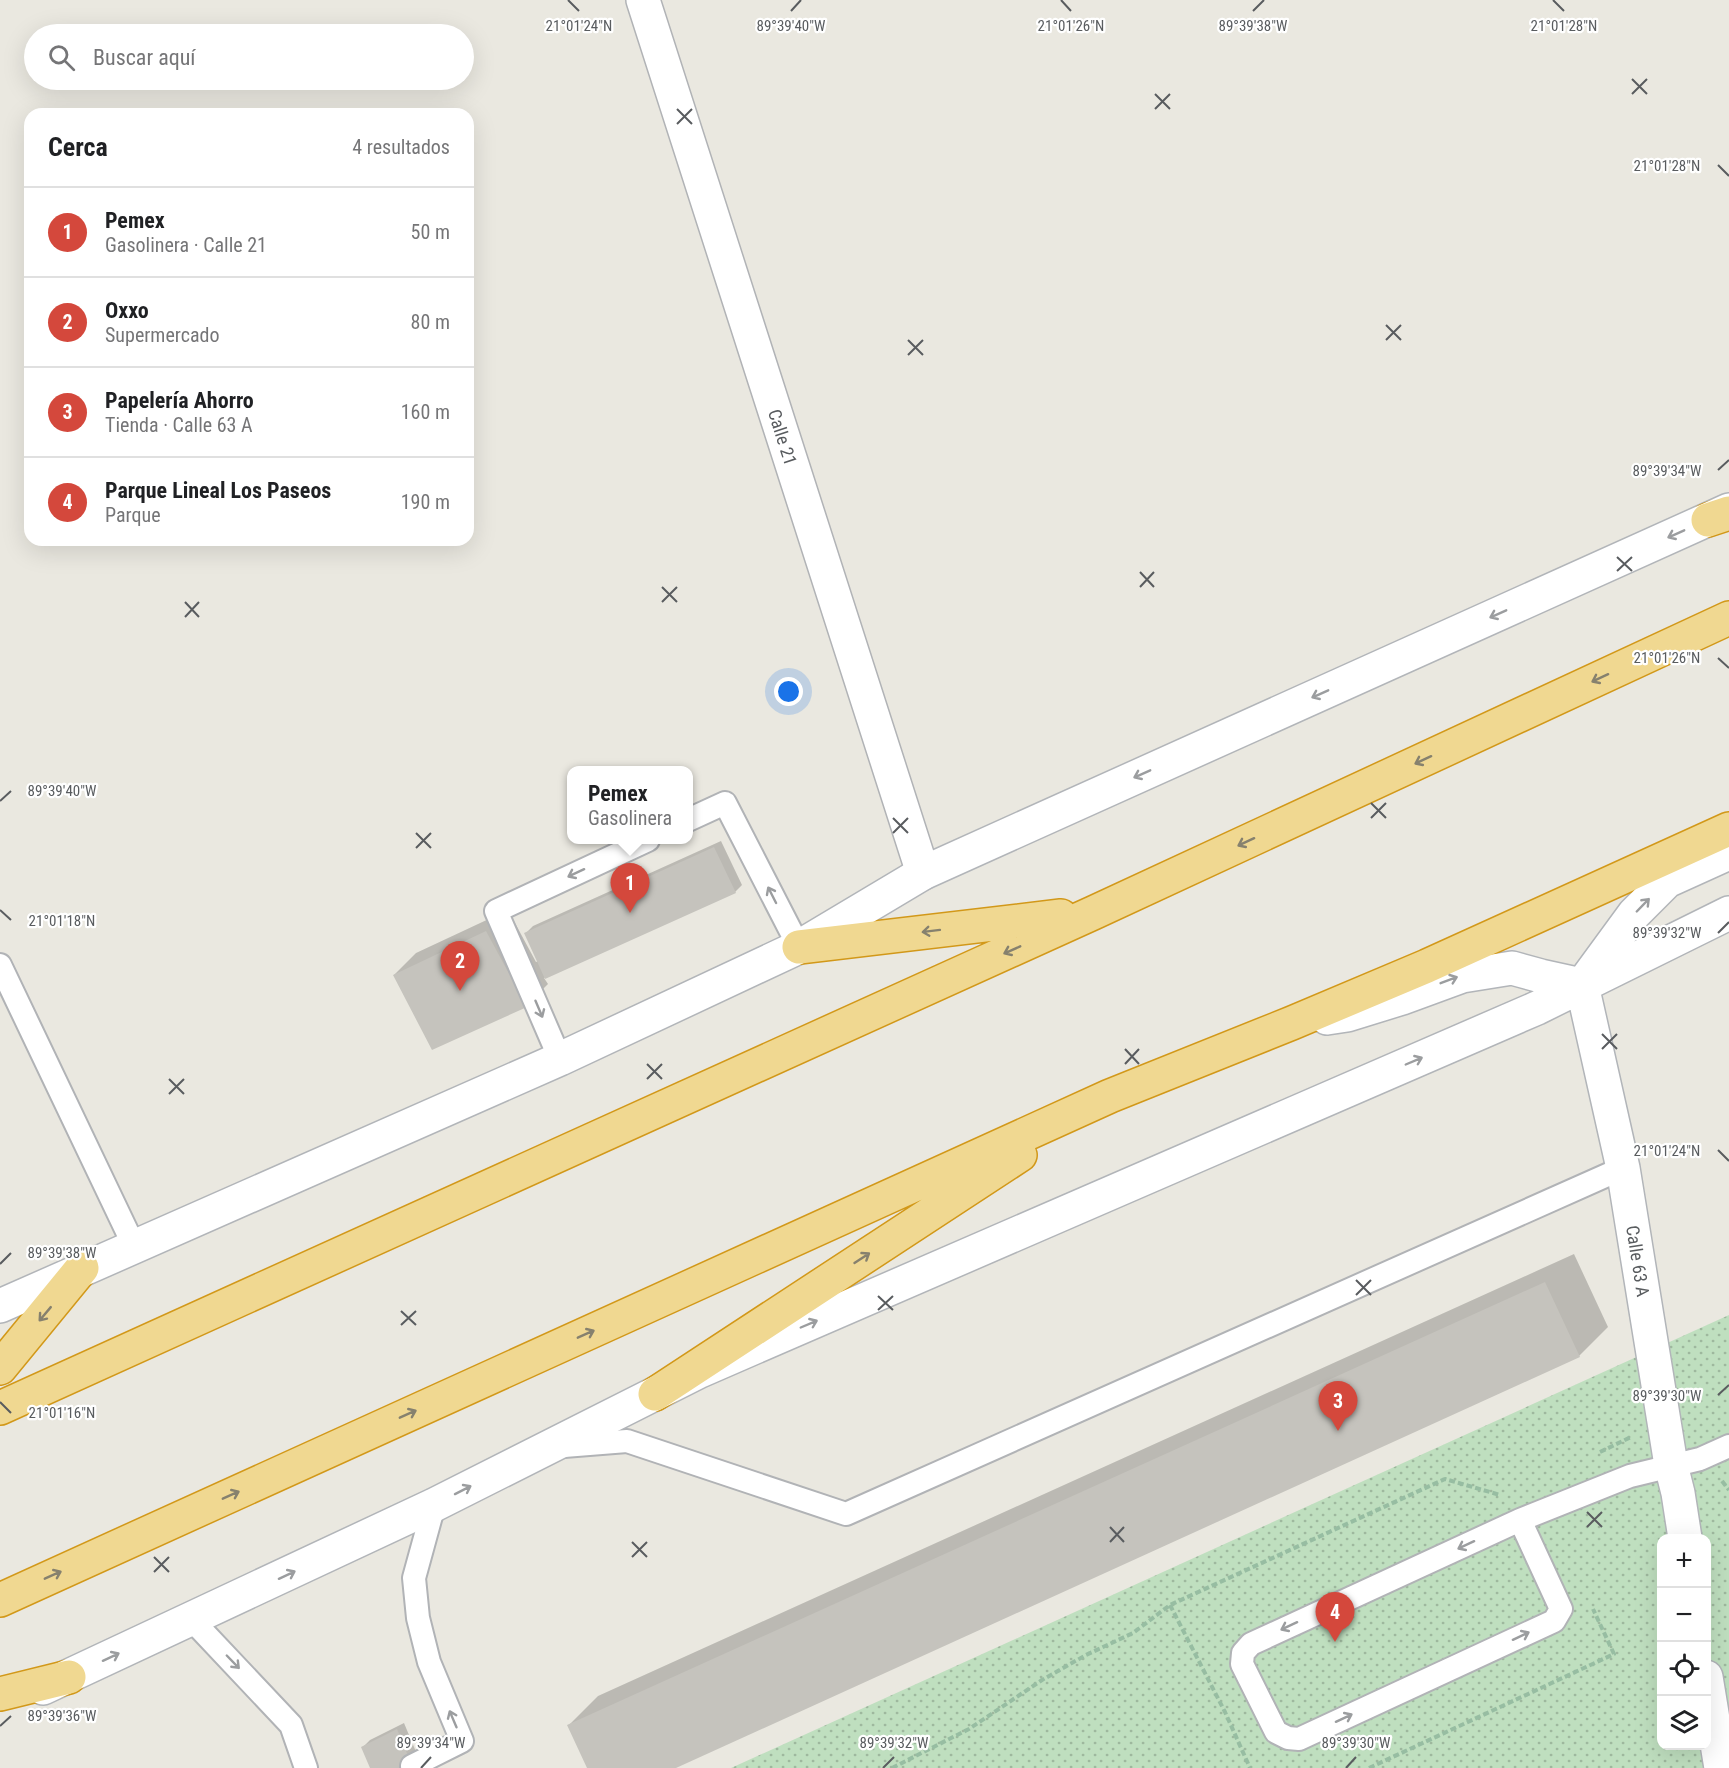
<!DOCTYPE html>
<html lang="es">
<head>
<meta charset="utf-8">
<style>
	body { margin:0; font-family:"Roboto Condensed",sans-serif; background:#f2f2f2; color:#202124 }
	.controls { position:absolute; right:18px; bottom:18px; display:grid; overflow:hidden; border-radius:12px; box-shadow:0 6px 24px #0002 }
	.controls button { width:54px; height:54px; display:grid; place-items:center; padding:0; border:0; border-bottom:2px solid #e0e0e0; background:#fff; color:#202124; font:30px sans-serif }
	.you { position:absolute; left:789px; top:692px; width:21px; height:21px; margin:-15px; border:4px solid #fff; border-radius:50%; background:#1a73e8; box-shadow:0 0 0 9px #1a73e833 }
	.badge { display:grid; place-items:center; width:39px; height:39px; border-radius:50%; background:#d4483c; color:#fff; font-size:20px; font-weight:700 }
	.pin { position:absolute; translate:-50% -50px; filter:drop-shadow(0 2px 3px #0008) }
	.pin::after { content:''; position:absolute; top:32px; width:21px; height:18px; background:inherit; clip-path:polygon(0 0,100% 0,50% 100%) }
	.popup { position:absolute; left:567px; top:766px; width:126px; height:78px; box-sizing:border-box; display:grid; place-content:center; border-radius:12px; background:#fff; filter:drop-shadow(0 2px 4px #0005); font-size:20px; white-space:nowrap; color:#757577 }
	.popup b { font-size:22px; color:#202124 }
	.popup::after { content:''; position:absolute; left:50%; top:100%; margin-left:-12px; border:12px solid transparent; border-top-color:#fff }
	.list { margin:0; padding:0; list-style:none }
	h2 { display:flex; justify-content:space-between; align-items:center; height:78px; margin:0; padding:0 24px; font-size:26px }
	h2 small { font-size:20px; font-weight:400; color:#757577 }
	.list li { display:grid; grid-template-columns:39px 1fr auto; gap:18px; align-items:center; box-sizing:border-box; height:90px; padding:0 24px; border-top:2px solid #e0e0e0 }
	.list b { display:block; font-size:22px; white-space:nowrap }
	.list p { margin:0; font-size:20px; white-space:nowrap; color:#757577 }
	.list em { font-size:20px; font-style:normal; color:#757577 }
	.icon { flex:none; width:33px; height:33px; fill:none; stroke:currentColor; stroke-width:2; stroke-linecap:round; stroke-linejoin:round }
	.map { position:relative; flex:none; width:1729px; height:1768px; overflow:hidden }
	.search { position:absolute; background:#fff; box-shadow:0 6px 24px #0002; left:24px; top:24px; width:450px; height:66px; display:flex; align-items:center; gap:15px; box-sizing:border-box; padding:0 21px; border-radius:33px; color:#757577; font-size:22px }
	.panel { position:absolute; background:#fff; box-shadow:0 6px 24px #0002; left:24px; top:108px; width:450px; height:438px; border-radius:18px }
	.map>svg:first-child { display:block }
	.park { fill:url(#park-dots); fill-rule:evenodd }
	.shadow { fill:#0003 }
	.building { fill:#c5c3bd }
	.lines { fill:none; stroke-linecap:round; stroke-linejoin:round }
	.lane-casing { stroke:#b1b3b6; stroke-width:26 }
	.street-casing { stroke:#b1b3b6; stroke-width:36 }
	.secondary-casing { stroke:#b2b5b9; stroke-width:36 }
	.highway-casing { stroke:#d29819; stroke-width:36 }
	.path { stroke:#97bda2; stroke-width:4; stroke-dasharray:6 3; stroke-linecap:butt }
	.lane { stroke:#fff; stroke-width:22 }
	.street { stroke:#fff; stroke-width:33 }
	.secondary { stroke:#fff; stroke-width:33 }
	.highway { stroke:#f0d891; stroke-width:33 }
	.oneway { stroke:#9b9d9f }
	.oneway2 { stroke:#86816e }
	.ticks { fill:none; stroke:#595c5f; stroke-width:2 }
	.labels { text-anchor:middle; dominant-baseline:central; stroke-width:4.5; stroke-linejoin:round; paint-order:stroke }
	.street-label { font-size:18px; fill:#595c5f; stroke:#fff }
	.ticks-label { font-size:15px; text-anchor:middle; fill:#595c5f; stroke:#fff; stroke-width:4.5; stroke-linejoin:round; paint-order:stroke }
</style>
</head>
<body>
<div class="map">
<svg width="1729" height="1768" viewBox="0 0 1729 1768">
	<defs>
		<pattern id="park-dots" width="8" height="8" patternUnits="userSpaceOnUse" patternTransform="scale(1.5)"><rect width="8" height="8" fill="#bfdfbf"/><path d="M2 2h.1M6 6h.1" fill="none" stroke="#9eb89e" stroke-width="1.8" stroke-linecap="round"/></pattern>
	</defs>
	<rect width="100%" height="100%" fill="#eae8e0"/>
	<path class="park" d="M1729 1315V1768H731ZM1662 1538H1706V1746H1662Z"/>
	<path class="shadow" d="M721 841 742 885 735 892 544 978 548 984 526 1006 394 975 416 953 508 910 536 962 538 961 526 933 533 926Z
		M1574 1254 1608 1327 1579 1356 672 1768H589L569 1725 598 1696Z
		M404 1723 419 1759 372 1768 363 1747 370 1740Z"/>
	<path class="building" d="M714 847 736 893 545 979 524 933Z
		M486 931 527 1007 432 1050 393 975Z
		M1545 1282 1580 1357 676 1768H587L567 1725Z
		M397 1729 413 1768H370L361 1747Z"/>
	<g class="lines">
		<defs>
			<path id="lane" d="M688 820 725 803 799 947
				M0 965 134 1246
				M560 1059 496 911 648 840
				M564 1446 627 1441 846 1514 1623 1168
				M1520 1520 1561 1609 1554 1621 1299 1739 1288 1738 1276 1732 1242 1664 1243 1653 1251 1644 1520 1520 1630 1476 1700 1459 1729 1446
				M192 1620 291 1725 306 1768
				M412 1766 462 1741 429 1662 418 1618 414 1578 434 1505"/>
			<g id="street">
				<path id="s1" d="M643 0 923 873"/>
			</g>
			<path id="secondary" d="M1327 1018 1347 1015 1402 998 1462 976 1512 968 1541 976 1582 985
				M0 1306 560 1059 799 947 923 873 1729 510
				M1685 1538 1678 1493 1671 1465 1623 1168 1582 985 1634 914 1667 881 1729 853
				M1706 1677 1721 1768
				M43 1688 434 1505 700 1371 1537 1008 1729 913"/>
			<path id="highway" d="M1708 520 1729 513
				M799 947 1061 916
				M0 1368 82 1268
				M655 1394 1020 1155
				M0 1408 1093 913 1729 618
				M0 1600 1110 1096 1292 1023 1427 966 1729 829
				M0 1694 69 1677"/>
		</defs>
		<use href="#lane" class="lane-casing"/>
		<use href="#street" class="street-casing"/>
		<use href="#secondary" class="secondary-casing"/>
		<use href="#highway" class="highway-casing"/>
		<path class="path" d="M1600 1452 1631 1437
			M1722 1481 1729 1490
			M1170 1605 1225 1712 1250 1768
			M892 1768 969 1729 1042 1680 1086 1655 1133 1633 1170 1605 1445 1479 1500 1495
			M1369 1768 1614 1654 1593 1609"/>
		<use href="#lane" class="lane"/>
		<use href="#street" class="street"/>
		<use href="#secondary" class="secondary"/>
		<use href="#highway" class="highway"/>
	</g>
	<defs><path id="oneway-shaft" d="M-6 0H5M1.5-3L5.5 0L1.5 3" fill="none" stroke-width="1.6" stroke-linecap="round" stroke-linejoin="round" transform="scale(1.5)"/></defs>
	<g class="oneway">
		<use href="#oneway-shaft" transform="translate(1676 534) rotate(156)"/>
		<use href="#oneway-shaft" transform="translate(1498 614) rotate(156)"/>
		<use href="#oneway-shaft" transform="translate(1320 694) rotate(156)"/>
		<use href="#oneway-shaft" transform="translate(1142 774) rotate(156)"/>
		<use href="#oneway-shaft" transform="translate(576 873) rotate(155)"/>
		<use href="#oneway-shaft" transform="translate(772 895) rotate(-117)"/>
		<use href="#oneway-shaft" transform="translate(1643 905) rotate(-46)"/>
		<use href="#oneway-shaft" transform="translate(1449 980) rotate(-21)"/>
		<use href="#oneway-shaft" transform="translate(539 1009) rotate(67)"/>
		<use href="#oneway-shaft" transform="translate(1414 1061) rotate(-23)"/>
		<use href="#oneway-shaft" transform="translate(809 1324) rotate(-23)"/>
		<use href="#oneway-shaft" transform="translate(463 1490) rotate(-27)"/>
		<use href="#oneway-shaft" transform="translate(1466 1545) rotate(155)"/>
		<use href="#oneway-shaft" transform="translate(287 1575) rotate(-25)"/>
		<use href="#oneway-shaft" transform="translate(1289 1626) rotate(155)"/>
		<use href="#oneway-shaft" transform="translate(1521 1636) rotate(-25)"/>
		<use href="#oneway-shaft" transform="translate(111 1657) rotate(-25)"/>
		<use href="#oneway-shaft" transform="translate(233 1662) rotate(46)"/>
		<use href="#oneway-shaft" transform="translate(1344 1718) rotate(-25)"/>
		<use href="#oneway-shaft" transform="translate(453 1719) rotate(-113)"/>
	</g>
	<g class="oneway2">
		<use href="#oneway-shaft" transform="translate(1600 678) rotate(155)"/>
		<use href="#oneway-shaft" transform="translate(1423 760) rotate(155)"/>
		<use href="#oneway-shaft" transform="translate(1246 842) rotate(155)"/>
		<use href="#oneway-shaft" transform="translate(931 931) rotate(173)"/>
		<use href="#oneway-shaft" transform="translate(1012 950) rotate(156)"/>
		<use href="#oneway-shaft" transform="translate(862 1258) rotate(-33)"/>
		<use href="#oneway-shaft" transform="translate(45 1314) rotate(130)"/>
		<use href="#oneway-shaft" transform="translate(586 1334) rotate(-24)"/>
		<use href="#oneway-shaft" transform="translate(408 1414) rotate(-24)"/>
		<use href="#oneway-shaft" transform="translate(231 1495) rotate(-24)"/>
		<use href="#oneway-shaft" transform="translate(53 1575) rotate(-24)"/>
	</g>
	<path class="ticks" d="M568 0 579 11M1061 0 1071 11M1553 0 1564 11M791 11 801 0M1253 11 1264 0M1632 79 1647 94M1155 94 1170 109M1632 94 1647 79M677 109 692 124M1155 109 1170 94M677 124 692 109M1718 165 1729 176M1386 325 1401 340M908 340 923 355M1386 340 1401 325M908 355 923 340M1718 470 1729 460M1617 557 1632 571M1617 571 1632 557M1140 572 1154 587M662 587 677 602M1140 587 1154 572M185 602 199 617M662 602 677 587M185 617 199 602M1718 658 1729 668M0 801 11 791M1371 803 1386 818M893 818 908 833M1371 818 1386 803M416 833 431 848M893 833 908 818M416 848 431 833M0 910 11 920M1718 933 1729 922M1602 1034 1617 1049M1125 1049 1139 1064M1602 1049 1617 1034M647 1064 662 1079M1125 1064 1139 1049M169 1079 184 1094M647 1079 662 1064M169 1094 184 1079M1718 1150 1729 1161M0 1264 11 1253M1356 1280 1371 1295M1356 1295 1371 1280M878 1296 893 1310M878 1310 893 1296M401 1311 416 1325M401 1325 416 1311M1718 1395 1729 1385M0 1402 11 1413M1587 1512 1602 1527M1110 1527 1124 1542M1587 1527 1602 1512M632 1542 647 1557M1110 1542 1124 1527M154 1557 169 1572M632 1557 647 1542M154 1572 169 1557M0 1726 11 1716M421 1768 431 1757M883 1768 894 1757M1346 1768 1356 1757"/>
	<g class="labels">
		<g class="street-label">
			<text stroke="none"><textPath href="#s1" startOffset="459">Calle 21</textPath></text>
			<text transform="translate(1638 1261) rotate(81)">Calle 63 A</text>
		</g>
	</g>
	<g class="ticks-label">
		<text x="579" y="31">21°01'24"N</text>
		<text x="791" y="31">89°39'40"W</text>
		<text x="1071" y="31">21°01'26"N</text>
		<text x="1253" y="31">89°39'38"W</text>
		<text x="1564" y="31">21°01'28"N</text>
		<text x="1667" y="171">21°01'28"N</text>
		<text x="1667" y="476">89°39'34"W</text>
		<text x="1667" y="663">21°01'26"N</text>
		<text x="62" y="796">89°39'40"W</text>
		<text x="62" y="926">21°01'18"N</text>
		<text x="1667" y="938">89°39'32"W</text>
		<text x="1667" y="1156">21°01'24"N</text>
		<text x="62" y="1258">89°39'38"W</text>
		<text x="1667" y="1401">89°39'30"W</text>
		<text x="62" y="1418">21°01'16"N</text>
		<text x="62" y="1721">89°39'36"W</text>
		<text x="431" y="1748">89°39'34"W</text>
		<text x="894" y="1748">89°39'32"W</text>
		<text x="1356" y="1748">89°39'30"W</text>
	</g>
</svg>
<div class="controls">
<button>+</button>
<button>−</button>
<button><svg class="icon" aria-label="locate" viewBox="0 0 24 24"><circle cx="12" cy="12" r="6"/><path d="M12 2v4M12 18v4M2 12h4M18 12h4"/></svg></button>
<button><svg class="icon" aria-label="layers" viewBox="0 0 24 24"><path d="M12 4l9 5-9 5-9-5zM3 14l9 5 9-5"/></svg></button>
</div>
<div class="you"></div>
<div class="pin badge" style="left:630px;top:913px">1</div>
<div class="popup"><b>Pemex</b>Gasolinera</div>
<div class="pin badge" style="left:460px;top:991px">2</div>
<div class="pin badge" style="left:1338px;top:1431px">3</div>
<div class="pin badge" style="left:1335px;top:1642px">4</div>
<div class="search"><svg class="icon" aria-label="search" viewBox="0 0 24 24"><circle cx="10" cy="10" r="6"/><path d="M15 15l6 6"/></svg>Buscar aquí</div>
<section class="panel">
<h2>Cerca<small>4 resultados</small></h2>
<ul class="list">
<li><span class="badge">1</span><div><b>Pemex</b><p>Gasolinera · Calle 21</p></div><em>50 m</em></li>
<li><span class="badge">2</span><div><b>Oxxo</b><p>Supermercado</p></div><em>80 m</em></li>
<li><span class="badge">3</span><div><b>Papelería Ahorro</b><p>Tienda · Calle 63 A</p></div><em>160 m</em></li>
<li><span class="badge">4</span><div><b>Parque Lineal Los Paseos</b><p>Parque</p></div><em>190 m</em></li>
</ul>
</section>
</div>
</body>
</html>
